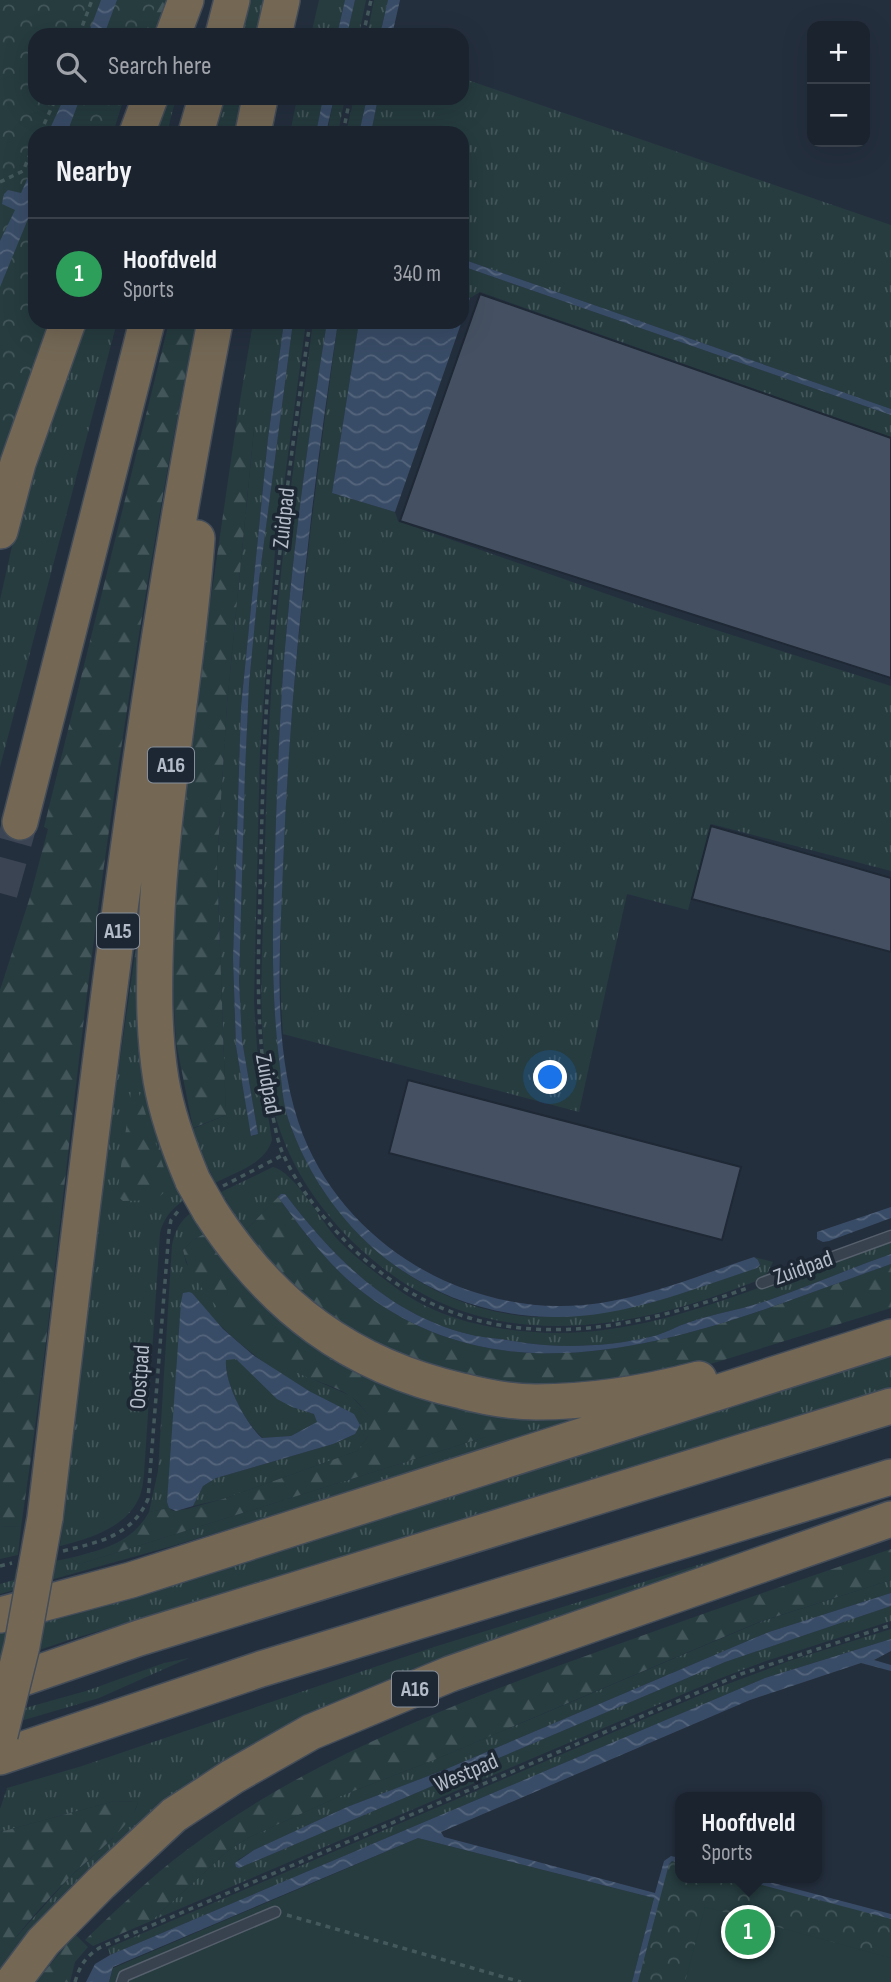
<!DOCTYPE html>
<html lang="en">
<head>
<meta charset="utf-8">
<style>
	body { margin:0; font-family:"Sofia Sans Condensed",sans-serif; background:#242b36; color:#f1f3f6 }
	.controls { position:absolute; right:21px; top:21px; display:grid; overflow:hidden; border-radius:14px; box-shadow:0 7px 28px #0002 }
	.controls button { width:63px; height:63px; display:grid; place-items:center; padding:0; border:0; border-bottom:2px solid #39404a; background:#1b232e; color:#f1f3f6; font:35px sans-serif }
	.you { position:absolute; left:551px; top:1078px; width:24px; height:24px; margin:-18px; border:5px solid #fff; border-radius:50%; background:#1a73e8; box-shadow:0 0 0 10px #1a73e833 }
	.badge { display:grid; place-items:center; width:46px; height:46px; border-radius:50%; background:#1a73e8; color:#fff; font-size:23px; font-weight:700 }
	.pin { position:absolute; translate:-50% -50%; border:4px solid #fff; box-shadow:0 2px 7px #0006 }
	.popup { position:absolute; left:675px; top:1792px; width:147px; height:91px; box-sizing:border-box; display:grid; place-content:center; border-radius:14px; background:#1b232e; filter:drop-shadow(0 2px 5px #0005); font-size:23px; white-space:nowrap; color:#a0a4aa }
	.popup b { font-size:26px; color:#f1f3f6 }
	.popup::after { content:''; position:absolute; left:50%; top:100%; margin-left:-14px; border:14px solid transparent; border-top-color:#1b232e }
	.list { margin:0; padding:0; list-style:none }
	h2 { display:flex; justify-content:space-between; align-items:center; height:91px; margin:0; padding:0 28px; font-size:30px }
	h2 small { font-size:23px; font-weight:400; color:#a0a4aa }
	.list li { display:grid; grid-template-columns:46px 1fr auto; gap:21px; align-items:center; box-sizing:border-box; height:112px; padding:0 28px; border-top:2px solid #39404a }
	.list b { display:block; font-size:26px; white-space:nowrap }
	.list p { margin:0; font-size:23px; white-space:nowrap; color:#a0a4aa }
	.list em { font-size:23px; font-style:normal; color:#a0a4aa }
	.icon { flex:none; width:38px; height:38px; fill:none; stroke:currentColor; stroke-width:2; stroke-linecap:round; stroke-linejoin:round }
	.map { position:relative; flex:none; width:891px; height:1982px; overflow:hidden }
	.search { position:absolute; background:#1b232e; box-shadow:0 7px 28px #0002; left:28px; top:28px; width:441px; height:77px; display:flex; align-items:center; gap:18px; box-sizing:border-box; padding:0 24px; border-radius:21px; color:#a0a4aa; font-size:26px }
	.panel { position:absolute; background:#1b232e; box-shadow:0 7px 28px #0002; left:28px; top:126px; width:441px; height:203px; border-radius:21px }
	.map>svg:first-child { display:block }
	.grass { fill:url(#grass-tufts) }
	.forest { fill:url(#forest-firs) }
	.park { fill:url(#park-crowns) }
	.garden { fill:#263c3f }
	.water { fill:url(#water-waves); fill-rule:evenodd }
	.building { fill:#455162; stroke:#1f2835; stroke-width:2 }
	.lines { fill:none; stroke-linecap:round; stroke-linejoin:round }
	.motorway-tunnel { stroke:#3a4453; stroke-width:35; stroke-dasharray:35 18; stroke-linecap:butt }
	.service-casing { stroke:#565f6c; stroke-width:13 }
	.motorway-casing { stroke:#434c59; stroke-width:38 }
	.path { stroke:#44595c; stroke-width:3.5; stroke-dasharray:5 5; stroke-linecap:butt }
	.service { stroke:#38414e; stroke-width:10 }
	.motorway { stroke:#746855; stroke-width:35 }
	.motorway-bridge-casing { stroke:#434c59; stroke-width:38; stroke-linecap:butt }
	.motorway-bridge { stroke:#746855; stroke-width:35 }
	.labels { text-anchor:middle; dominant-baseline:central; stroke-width:7; stroke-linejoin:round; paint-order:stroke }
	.shield { fill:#1d2633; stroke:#878f9c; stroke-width:2 }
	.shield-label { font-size:21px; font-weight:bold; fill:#b4bcc9 }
	.street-label { font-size:23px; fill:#b4bcc9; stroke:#1d2633 }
</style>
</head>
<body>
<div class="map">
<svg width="891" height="1982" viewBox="0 0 891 1982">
	<defs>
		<pattern id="grass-tufts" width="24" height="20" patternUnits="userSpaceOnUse" patternTransform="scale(1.75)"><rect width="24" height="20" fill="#263c3f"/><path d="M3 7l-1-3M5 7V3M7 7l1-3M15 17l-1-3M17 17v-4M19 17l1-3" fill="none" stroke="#435659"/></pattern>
		<pattern id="forest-firs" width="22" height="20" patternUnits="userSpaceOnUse" patternTransform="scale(1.75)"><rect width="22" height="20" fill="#263c3f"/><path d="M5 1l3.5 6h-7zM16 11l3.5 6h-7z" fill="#435659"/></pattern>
		<pattern id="park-crowns" width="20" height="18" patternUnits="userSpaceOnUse" patternTransform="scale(1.75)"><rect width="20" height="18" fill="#263c3f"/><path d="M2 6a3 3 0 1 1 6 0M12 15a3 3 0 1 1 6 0" fill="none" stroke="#435659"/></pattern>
		<pattern id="water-waves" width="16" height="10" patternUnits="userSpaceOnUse" patternTransform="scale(1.75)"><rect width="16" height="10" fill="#394c67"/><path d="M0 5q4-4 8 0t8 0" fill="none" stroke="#53647b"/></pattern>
	</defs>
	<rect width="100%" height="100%" fill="#242f3e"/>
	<path class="grass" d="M249 0H265L257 35H240Z
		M319 0H345L337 35H311Z
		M355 0H366L359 35H347Z
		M374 0H388L380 35H367Z
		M462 78 891 225V409L462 259V133H371L378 98H462Z
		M159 98H176L167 133H147Z
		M225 98H243L236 133H216Z
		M297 98H323L316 133H290Z
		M334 98H345L338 133H327Z
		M354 98H367L359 133H346Z
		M462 266 891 415V437L480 292 470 298 462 295Z
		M78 322H117L0 767V600L22 501Z
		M253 322H284L268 438 241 707 233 958 236 1046 252 1136 258 1134 242 1040 239 981 245 772 249 684 259 580 293 322H306L275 551 260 749 254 1002 257 1048 272 1140C265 1164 236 1172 215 1183L208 1167 204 1168 190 1130 226 1115 217 864 227 704 254 429 237 419Z
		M313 322H327C311 419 297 517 288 614 279 703 277 792 274 882 272 944 272 1005 280 1066 282 1087 283 1107 291 1127 330 1230 424 1312 537 1317 553 1317 569 1313 585 1311 605 1309 626 1308 646 1304 683 1294 720 1280 757 1268L760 1265 758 1260 754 1257 773 1262 765 1278C732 1290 700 1303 666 1311 550 1341 444 1330 355 1244 320 1210 291 1168 277 1121 255 1048 262 967 264 892 266 792 269 692 279 592 288 502 301 412 313 322Z
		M338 322H359L332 493 395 512 398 521 641 606 891 686V871L711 824 688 910 627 894 579 1112 283 1034C278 970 281 906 284 843 291 668 314 495 338 322Z
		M149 857 191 1195C176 1205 164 1215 160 1233L144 1474C143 1483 142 1494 137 1502 122 1529 88 1539 60 1546L112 1115Z
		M273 1167C296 1173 321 1222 339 1241 355 1257 373 1271 392 1285 423 1309 460 1322 498 1328 594 1344 672 1319 761 1287 805 1272 848 1256 891 1241V1254C851 1268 812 1285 772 1299 745 1309 717 1313 690 1322 677 1326 664 1334 650 1337 607 1347 557 1349 513 1341 501 1339 489 1338 476 1336 393 1318 335 1260 285 1194H281L245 1231 221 1192Z
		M198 1208 211 1230 193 1240 183 1250 186 1263 292 1370 351 1396 369 1415V1435L357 1451 223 1499 193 1506 203 1486 216 1478 333 1444 355 1434 348 1411C289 1383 232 1346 192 1293L167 1502 169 1508 149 1512 158 1471 172 1245C176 1227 182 1218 198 1208Z
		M891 1354V1392L524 1505 69 1640 0 1663V1626Z
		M226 1359H236L292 1407 315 1414 317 1422 291 1436 263 1438C245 1423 224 1383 226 1359Z
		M459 1401 636 1405 176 1545 0 1594V1584L14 1580 16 1569 70 1558 80 1564 485 1437 500 1419 480 1414Z
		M891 1505 267 1739 0 1977V1959L10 1944 69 1878 112 1839 136 1809 138 1802 115 1801 0 1832V1809L7 1788 82 1766 434 1647Z
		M0 1526 21 1527 18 1555 0 1559Z
		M891 1580V1593L769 1632 444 1770 347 1807 254 1850 238 1860 236 1867 239 1868 725 1662 891 1606V1621L766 1661 721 1678 151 1921 229 1850 250 1837 338 1797 434 1760 760 1622Z
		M891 1629V1639L765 1678 110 1955 108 1948 717 1688 789 1661Z
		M189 1658 99 1698 0 1727V1715L86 1691 164 1663Z"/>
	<path class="forest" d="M117 0H173L161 35H104Z
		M169 322H196C153 534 119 748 91 962 67 1150 49 1340 21 1527L0 1526V990L30 897 48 829 44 827Z
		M237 419 254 428 227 704 217 864 226 1115 193 1128 176 1042 172 969 176 890 195 707Z
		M133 1076 166 1174V1191L155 1200 123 1201 117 1196Z
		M278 1197C301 1228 325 1261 355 1286 519 1419 720 1324 891 1264V1308L675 1375 552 1388 457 1377 348 1332 273 1272 245 1231Z
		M211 1230 229 1256 480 1414 500 1419V1427L485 1437 80 1564 70 1558C102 1550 132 1543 149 1512L169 1508 173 1511 187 1509 223 1499 357 1451 369 1435V1415C363 1409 357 1400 350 1396 332 1384 309 1380 290 1369 255 1347 191 1291 183 1250L193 1240Z
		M891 1549V1580L759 1622 434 1760 338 1797 250 1837 229 1850 151 1921 93 1946 85 1940C118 1908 152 1876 188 1849 314 1754 469 1698 616 1645 708 1612 799 1580 891 1549Z
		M115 1801 138 1802C133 1826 88 1859 70 1877 45 1902 20 1930 0 1959V1832Z
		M75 1934 88 1947 75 1962 70 1982H36Z"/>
	<path class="park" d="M0 0H157L145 35H35V98H124L113 133H35V322H51L0 458Z
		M670 1859 680 1860V1878H746L891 1916V1982H635Z"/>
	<path class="garden" d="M418 1838 654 1898 632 1982H109L113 1968Z
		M705 1907 891 1958V1982H685Z"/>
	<path class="water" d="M101 0H117L104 35H88Z
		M345 0H355L347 35H337Z
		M388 0H400L392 35H380Z
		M64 98H80L67 133H48Z
		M323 98H334L326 133H316Z
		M367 98H378L371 133H359Z
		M35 162V202L0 287V241L15 210 2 204 4 194 8 190 21 193Z
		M462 259 891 409V415L462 266Z
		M462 295 470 298 395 512 332 493 359 322H462Z
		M284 322H293L259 580 249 684 245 772 239 981 242 1040 258 1134 251 1136 236 1046 233 958 241 707 268 438Z
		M327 322H338C310 503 290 684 283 867 280 955 271 1052 303 1135 344 1238 449 1305 558 1306 625 1307 691 1278 754 1257L758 1260 760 1265 757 1268C693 1289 626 1317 558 1317 435 1318 334 1241 291 1127 283 1107 282 1088 280 1067 272 1005 272 944 274 882 277 793 279 703 288 615 297 517 311 419 327 322Z
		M281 1194H285C335 1260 393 1318 476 1336 489 1338 501 1339 513 1341 557 1349 607 1347 650 1337 664 1334 677 1326 690 1322 717 1313 745 1309 772 1299 812 1285 851 1268 891 1254V1264C720 1324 519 1419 355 1286 325 1261 301 1228 278 1197Z
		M891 1207V1218L829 1241 823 1242 817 1239V1232Z
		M189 1292 192 1293 223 1329 253 1355 309 1391 354 1414 360 1425 355 1434 333 1444 216 1478 203 1486 193 1506 176 1511 169 1508 167 1502 181 1302 183 1293ZM236 1359 277 1399 292 1407 314 1414 317 1422 291 1436 262 1438C245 1423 224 1382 226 1360Z
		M891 1593V1606L725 1662 239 1868 236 1867 235 1863 254 1850 347 1807 444 1770 769 1632Z
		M891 1639V1651L874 1660 891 1665V1671L861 1663 750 1700 441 1832 444 1837 655 1893 664 1861 671 1856 680 1858V1863L672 1861 669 1864 638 1982H632L654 1898 418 1838 113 1967 109 1982H86L95 1964 110 1955 765 1678Z
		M735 1878H754L891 1914V1919Z"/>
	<path class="building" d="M480 294 891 438V678L400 521Z
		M711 826 891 878V952L692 899Z
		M408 1080 741 1167 722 1240 389 1153Z"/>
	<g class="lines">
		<path class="motorway-tunnel" d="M0 893 20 822"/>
		<defs>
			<path id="service" d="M762 1283 891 1236
				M122 1982 124 1976 275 1912"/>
			<path id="motorway" d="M173 35 186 0
				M223 35 232 0
				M274 35 282 0
				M137 133 150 98
				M196 133 206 98
				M253 133 260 98
				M0 531 18 463 68 322
				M20 822 147 322
				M193 1181C179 1148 167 1115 161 1080 153 1031 154 982 156 932 161 800 188 670 197 538
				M210 1211C271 1306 350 1366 462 1391 485 1397 512 1402 536 1402 590 1402 646 1393 699 1379
				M45 1518C93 1119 137 717 215 322
				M0 1615 131 1580 891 1337
				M0 1686 139 1638 891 1406
				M0 1757 261 1669 891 1477
				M13 1982 43 1942 101 1883 174 1815 232 1777 311 1732 450 1674 891 1519"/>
		</defs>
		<use href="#service" class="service-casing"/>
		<use href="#motorway" class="motorway-casing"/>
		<path class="path" d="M79 35 92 0
			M363 35 371 0
			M40 133 56 98
			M343 133 350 98
			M0 182 23 171 35 143
			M310 322C295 425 281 528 272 632 264 719 262 807 260 895 258 967 255 1038 271 1109 275 1124 277 1142 284 1156 299 1189 324 1219 349 1245 468 1361 607 1340 750 1287
			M223 1186 283 1155
			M63 1551C99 1542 132 1536 148 1499L169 1231 171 1220 179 1210
			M0 1566 12 1563
			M287 1915 521 1982
			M75 1982C80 1965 86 1956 101 1947L741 1674 891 1625"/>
		<use href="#service" class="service"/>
		<use href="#motorway" class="motorway"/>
		<defs>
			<path id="motorway-bridge" d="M193 1181 210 1211
				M0 1735 22 1646 45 1518"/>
		</defs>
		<use href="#motorway-bridge" class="motorway-bridge-casing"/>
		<use href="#motorway-bridge" class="motorway-bridge"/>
	</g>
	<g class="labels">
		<g class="shield">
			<rect x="148" y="747.5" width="46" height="35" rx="5"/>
			<rect x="97" y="913.5" width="42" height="35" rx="5"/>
			<rect x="392" y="1671.5" width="46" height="35" rx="5"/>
		</g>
		<g class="shield-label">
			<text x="171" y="765">A16</text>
			<text x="118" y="931">A15</text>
			<text x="415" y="1689">A16</text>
		</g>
		<g class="street-label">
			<text transform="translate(284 518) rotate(-84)">Zuidpad</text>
			<text transform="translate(268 1084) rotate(80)">Zuidpad</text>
			<text transform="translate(803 1268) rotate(-20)">Zuidpad</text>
			<text transform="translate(140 1377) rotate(-86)">Oostpad</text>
			<text transform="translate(466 1773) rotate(-23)">Westpad</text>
		</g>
	</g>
</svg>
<div class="controls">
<button>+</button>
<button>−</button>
</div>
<div class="you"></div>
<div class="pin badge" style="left:748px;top:1932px;background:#2e9e5b">1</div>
<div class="popup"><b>Hoofdveld</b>Sports</div>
<div class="search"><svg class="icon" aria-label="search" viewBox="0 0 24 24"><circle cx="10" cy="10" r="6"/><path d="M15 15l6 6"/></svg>Search here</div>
<section class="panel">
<h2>Nearby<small></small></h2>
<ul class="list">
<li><span class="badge" style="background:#2e9e5b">1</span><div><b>Hoofdveld</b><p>Sports</p></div><em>340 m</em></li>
</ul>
</section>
</div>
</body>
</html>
